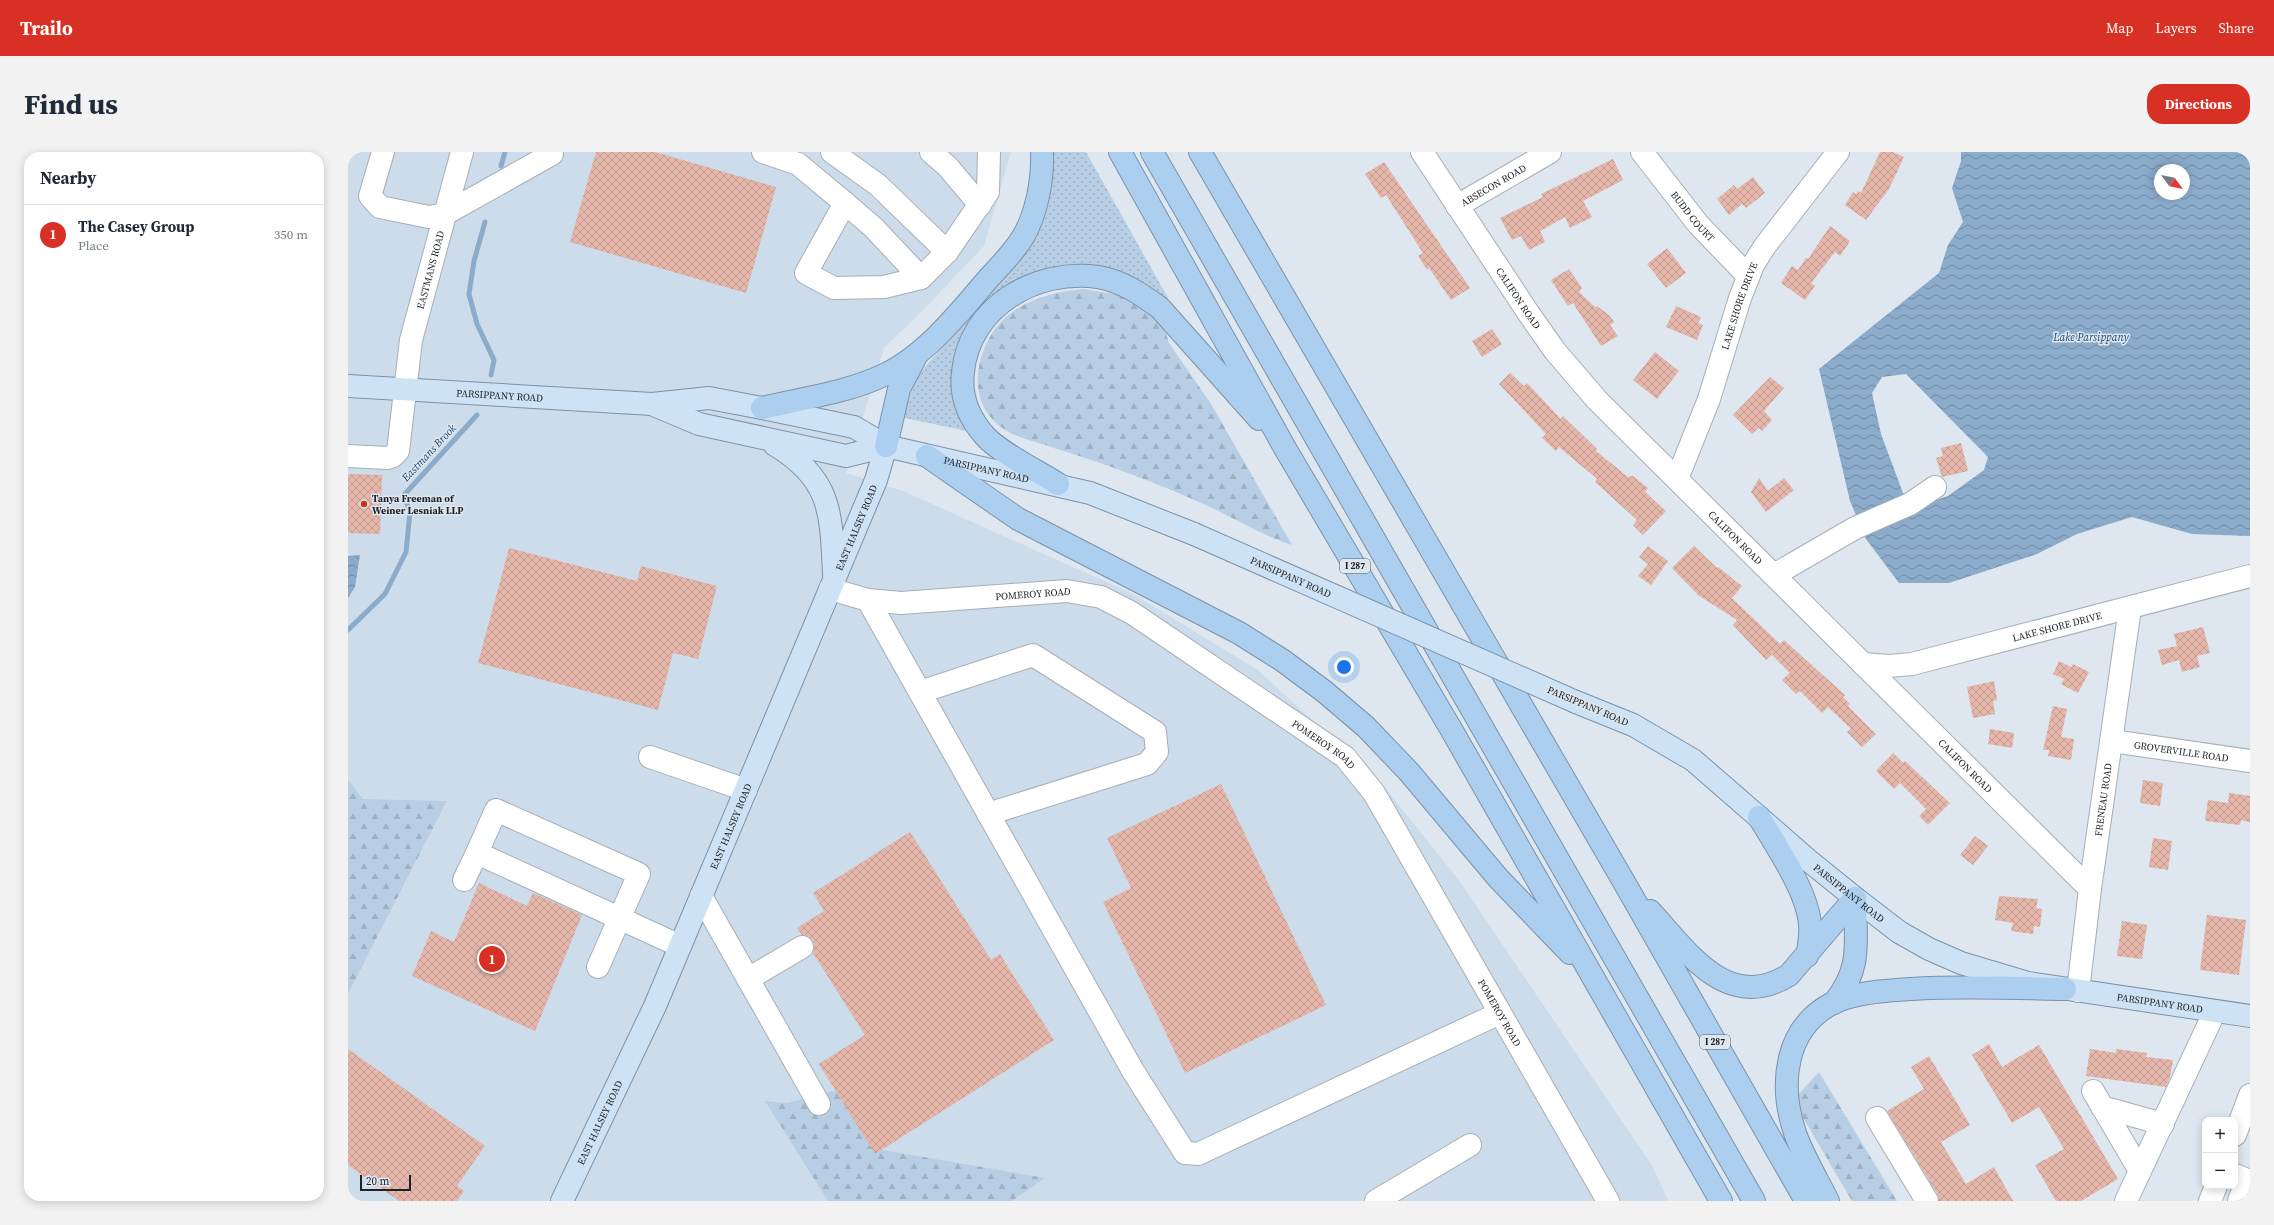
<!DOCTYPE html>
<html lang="en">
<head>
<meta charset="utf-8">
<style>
	body { margin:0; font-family:"Source Serif 4",serif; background:#f2f2f3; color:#1f2937 }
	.controls { position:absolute; right:12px; bottom:12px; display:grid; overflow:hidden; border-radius:8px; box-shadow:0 2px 10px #0003 }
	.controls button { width:36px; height:36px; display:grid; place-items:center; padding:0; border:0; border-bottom:1px solid #e0e1e3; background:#fff; color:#1f2937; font:20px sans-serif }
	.compass { position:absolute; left:1806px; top:12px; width:36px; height:36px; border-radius:50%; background:#fff; box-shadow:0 2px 10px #0003; rotate:122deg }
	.scale { position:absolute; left:12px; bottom:10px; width:51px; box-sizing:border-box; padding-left:4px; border:2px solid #1f2225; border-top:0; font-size:11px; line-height:14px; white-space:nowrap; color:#1f2225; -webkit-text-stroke:3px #dee6ef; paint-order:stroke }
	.you { position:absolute; left:996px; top:515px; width:14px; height:14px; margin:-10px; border:3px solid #fff; border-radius:50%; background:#1a73e8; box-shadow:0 0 0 6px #1a73e833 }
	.badge { display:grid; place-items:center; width:26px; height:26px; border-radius:50%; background:#d93025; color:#fff; font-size:13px; font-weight:700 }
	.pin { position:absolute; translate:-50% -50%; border:2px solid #fff; box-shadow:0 1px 4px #0006 }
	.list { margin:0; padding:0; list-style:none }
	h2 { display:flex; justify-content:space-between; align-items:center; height:52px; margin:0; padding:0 16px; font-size:17px }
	h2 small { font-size:13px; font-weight:400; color:#747a83 }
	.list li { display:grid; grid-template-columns:26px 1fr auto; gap:12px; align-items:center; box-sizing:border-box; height:60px; padding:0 16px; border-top:1px solid #e0e1e3 }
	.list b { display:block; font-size:15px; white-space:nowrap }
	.list p { margin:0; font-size:13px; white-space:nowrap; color:#747a83 }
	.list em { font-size:13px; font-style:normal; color:#747a83 }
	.map { position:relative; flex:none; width:1902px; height:1049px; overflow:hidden; border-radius:16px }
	header { display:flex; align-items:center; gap:24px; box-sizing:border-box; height:56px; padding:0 20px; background:#d93025; color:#fff }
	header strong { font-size:19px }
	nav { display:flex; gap:22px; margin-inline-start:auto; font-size:14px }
	.intro { display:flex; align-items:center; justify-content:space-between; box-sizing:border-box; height:96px; padding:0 24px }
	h1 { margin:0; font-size:28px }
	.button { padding:10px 18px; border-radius:16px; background:#d93025; color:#fff; font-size:14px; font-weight:700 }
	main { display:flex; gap:24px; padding:0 24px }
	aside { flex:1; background:#fff; border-radius:16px; box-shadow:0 2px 10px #0003 }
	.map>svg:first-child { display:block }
	.built { fill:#cddcea }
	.grass { fill:url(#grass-dots) }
	.forest { fill:url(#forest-firs) }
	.water { fill:url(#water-waves); fill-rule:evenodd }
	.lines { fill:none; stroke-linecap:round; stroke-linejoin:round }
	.stream { stroke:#8babca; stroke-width:5 }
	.building { fill:url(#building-cross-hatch) }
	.minor-casing { stroke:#a6aeb6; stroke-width:24 }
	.major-casing { stroke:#7b92a8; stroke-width:24 }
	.highway-casing { stroke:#7b92a8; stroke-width:24 }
	.minor { stroke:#fff; stroke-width:22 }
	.major { stroke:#cde2f5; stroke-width:22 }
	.highway { stroke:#acceef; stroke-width:22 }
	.major-bridge-casing { stroke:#7b92a8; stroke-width:24; stroke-linecap:butt }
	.major-bridge { stroke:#cde2f5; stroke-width:22 }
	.poi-dot { fill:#c23814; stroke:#dee6ef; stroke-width:1.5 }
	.labels { text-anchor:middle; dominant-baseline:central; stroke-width:3; stroke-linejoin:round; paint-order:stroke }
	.shield { fill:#dee6ef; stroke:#585d62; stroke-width:1 }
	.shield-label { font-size:9px; font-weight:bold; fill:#1f2225 }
	.street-label { font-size:10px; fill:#1f2225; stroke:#dee6ef }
	.poi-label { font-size:10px; font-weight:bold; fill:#1f2225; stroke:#dee6ef; text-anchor:start }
	.water-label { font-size:11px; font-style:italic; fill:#1a4a73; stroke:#dee6ef }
</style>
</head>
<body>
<header>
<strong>Trailo</strong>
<nav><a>Map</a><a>Layers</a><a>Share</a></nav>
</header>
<div class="intro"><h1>Find us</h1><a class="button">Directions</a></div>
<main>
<aside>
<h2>Nearby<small></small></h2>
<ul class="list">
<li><span class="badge">1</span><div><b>The Casey Group</b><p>Place</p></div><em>350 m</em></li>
</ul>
</aside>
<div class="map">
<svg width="1902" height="1049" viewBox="0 0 1902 1049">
	<defs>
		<pattern id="grass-dots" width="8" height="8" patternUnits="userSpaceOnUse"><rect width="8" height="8" fill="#b7cee4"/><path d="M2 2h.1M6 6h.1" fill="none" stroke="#9db1c3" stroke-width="1.8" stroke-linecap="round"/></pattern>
		<pattern id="forest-firs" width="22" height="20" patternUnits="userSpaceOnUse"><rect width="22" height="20" fill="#b7cee4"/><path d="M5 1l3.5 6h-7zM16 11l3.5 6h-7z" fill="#9db1c3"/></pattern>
		<pattern id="water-waves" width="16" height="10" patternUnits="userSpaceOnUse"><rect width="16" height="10" fill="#8babca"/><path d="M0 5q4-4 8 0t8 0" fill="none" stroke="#718ba4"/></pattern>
		<pattern id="building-cross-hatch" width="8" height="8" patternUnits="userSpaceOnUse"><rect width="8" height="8" fill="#e5b6aa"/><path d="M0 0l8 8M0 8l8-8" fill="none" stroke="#c49c92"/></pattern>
	</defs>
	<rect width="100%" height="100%" fill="#dee6ef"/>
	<path class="built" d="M0 0H663L636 94 576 157 536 196 498 321 555 339 785 442 910 518 1038 637 1110 727 1305 1015 1320 1049H0V842L99 650 15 647 0 628Z"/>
	<path class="grass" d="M706 0H738L820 146 817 148 734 117 630 164 619 279 557 266 555 262 570 223 684 93C698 63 705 33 706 0Z"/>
	<path class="forest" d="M735 137 766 142 784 149 798 157 816 175 821 191 863 252 944 393C918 385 888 367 862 355 812 332 759 312 706 296 687 289 661 285 646 269 623 246 627 211 642 185 660 152 700 140 735 137Z
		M0 628 15 647 99 649 0 842Z
		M1471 920 1549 1049H1504L1451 959 1447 946Z
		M488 938 523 996 697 1026 664 1049H480L417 949 439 951Z"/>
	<path class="water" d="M1613 0H1902V384L1844 382 1784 365 1729 382 1689 402 1601 431H1551L1518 387 1502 349 1471 217 1591 121 1600 93 1615 70 1604 36 1613 9ZM1812 18H1836V42H1812ZM1558 222 1640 305 1636 318 1600 344 1561 357 1533 282 1524 241 1534 225Z
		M12 403 7 435 0 446V404Z"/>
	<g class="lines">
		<path class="stream" d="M153 14 157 0
			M137 70 126 109 121 142 129 172 146 208 143 223
			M0 478 37 442 58 400 62 360 56 343 129 263"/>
	</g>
	<path class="building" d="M248 0H307L428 35 398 141 222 90Z
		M1532 0H1545L1556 5 1541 37 1518 68 1497 53 1505 40 1508 42 1510 39 1513 41Z
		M1265 7 1275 28 1235 49 1244 65 1222 76 1217 65 1192 79 1197 90 1181 98 1173 84 1164 88 1152 66 1195 45 1193 42Z
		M1036 10 1122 136 1103 148 1081 116 1079 118 1070 104 1075 101 1038 43 1033 46 1017 22Z
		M1405 25 1417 41 1398 56 1394 52 1381 63 1369 47 1386 33 1389 37Z
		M1482 74 1502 89 1492 104 1487 100 1463 131 1467 134 1457 148 1433 131 1444 114 1450 118 1458 106 1460 107Z
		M1319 96 1338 121 1318 136 1299 112Z
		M1221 117 1234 136 1231 140 1247 155 1249 154 1262 164 1266 170 1262 173 1270 184 1253 194 1225 151 1220 154 1203 128Z
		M1328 154 1353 165 1350 171 1355 173 1349 188 1318 175Z
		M1144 177 1154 192 1134 205 1124 189Z
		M1307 200 1331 219 1309 247 1285 228Z
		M1162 221 1176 234 1179 231 1213 267 1215 264 1249 297 1248 299 1280 325 1285 324 1300 336 1297 340 1318 359 1295 383 1285 373 1289 368 1247 330 1249 327 1211 295 1208 299 1194 286 1198 282 1151 232Z
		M1422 225 1436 236 1416 259 1424 268 1414 279 1411 276 1404 282 1385 263Z
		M1613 291 1620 319 1594 325 1588 306 1595 304 1593 296Z
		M0 322 34 323 32 382 0 381Z
		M1411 326 1420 339 1436 326 1446 338 1418 360 1403 340Z
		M1300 394 1320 409 1303 433 1290 424 1300 412 1291 405Z
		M1346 394 1369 416 1370 415 1394 434 1384 446 1432 492 1436 488 1497 543 1495 545 1502 552 1500 554 1528 582 1514 595 1499 580 1503 577 1480 555 1474 561 1452 539 1448 542 1434 528 1442 521 1424 503 1418 508 1385 473 1389 468 1350 443 1324 416Z
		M161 396 289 429 293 414 369 434 350 507 325 501 310 558 130 511Z
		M1855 475 1862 501 1849 504 1852 515 1834 520 1831 508 1814 513 1810 498 1829 494 1826 482Z
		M1711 509 1723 515 1725 512 1741 520 1730 541 1713 532 1716 527 1705 522Z
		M1646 529 1649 548 1645 549 1647 562 1625 566 1619 535Z
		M1705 554 1719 557 1713 585 1726 587 1723 608 1700 604 1701 598H1695Z
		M1642 577 1666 581 1664 596 1640 592Z
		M1545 601 1555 611 1557 609 1602 651 1580 673 1571 664 1578 657 1552 631 1546 637 1528 619Z
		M1795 628 1815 631 1812 654 1792 651Z
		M873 632 978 853 837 921 755 750 783 736 759 686Z
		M1881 641 1902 644V670L1893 668 1892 673 1857 669 1860 648 1880 651Z
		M562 680 643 808 652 802 706 888 527 1002 471 912 517 883 465 801 466 794 465 788 460 784 454 783 449 776 476 759 465 741Z
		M1627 684 1640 694 1625 713 1612 703Z
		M1805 686 1824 689 1820 718 1801 715Z
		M131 731 179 754 185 741 234 763 187 879 64 824 83 779 106 790Z
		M1651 744 1690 747 1688 756 1694 757 1692 775 1686 774 1685 782 1663 779 1665 771 1647 768Z
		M1859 763 1898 768 1891 823 1852 818Z
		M1774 769 1799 773 1794 807 1769 804Z
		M1641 892 1654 915 1691 893 1770 1027 1733 1049H1708L1687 1013 1716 997 1691 955 1664 971 1624 903Z
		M0 897 137 994 109 1034 116 1039 109 1049H51L0 1013Z
		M1742 897 1768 901V897L1799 901 1798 905 1825 908 1822 925 1818 935 1738 924Z
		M1581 904 1622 973 1593 990 1618 1032 1646 1015 1665 1049H1591L1590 1043 1539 959 1576 937 1563 915Z"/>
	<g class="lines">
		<defs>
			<g id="minor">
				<path d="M35 0 22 44 32 55 81 65 97 62 204 2"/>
				<path d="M415 0 450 12 497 51 458 121 486 136 536 135 573 126 599 100 640 40 641 0"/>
				<path d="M484 0 530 33 599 100"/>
				<path d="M583 0 600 15 632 53"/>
				<path id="s1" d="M1074 0 1181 162 1207 199 1249 248 1742 737"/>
				<path id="s2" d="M1294 0 1350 72 1400 124"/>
				<path d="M497 51 525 75 573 126"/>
				<path id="s3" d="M1109 54 1202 0"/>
				<path id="s4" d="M0 304 39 306 45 304 50 299 63 188 114 0"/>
				<path id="s5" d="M1329 327 1361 247 1392 146 1405 113 1417 94 1490 0"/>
				<path d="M1426 423 1507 376 1562 352 1587 335"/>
				<path id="s6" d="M482 437 520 448 553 451 719 439 753 445 784 461 997 605 1026 641 1260 1049"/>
				<path d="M520 448 785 919 837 1001 850 1002 1152 861"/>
				<path id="s7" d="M1515 512 1541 514 1564 512 1902 424"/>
				<path d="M572 540 685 503 807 580 809 600 799 612 640 662"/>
				<path id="s8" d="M1764 589 1902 609"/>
				<path d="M302 605 398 638"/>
				<path d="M116 728 129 701"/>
				<path d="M353 744 471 952"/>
				<path d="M250 815 291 722 148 658 129 701 332 794"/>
				<path d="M400 827 454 795"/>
				<path id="s9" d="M1730 839 1742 737 1782 456"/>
				<path d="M1745 939 1792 1019"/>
				<path d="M1754 955 1815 972"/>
				<path d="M1529 966 1579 1049"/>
				<path d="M1887 983 1902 943"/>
				<path d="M1887 1023 1899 1028 1891 1049"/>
				<path d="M1028 1049 1122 993"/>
				<path d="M1778 1049 1867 859"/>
				<path d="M1862 1049 1868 1034"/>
			</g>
			<g id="major">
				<path id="s10" d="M0 234 304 252 361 246 414 256 506 275 538 294 742 341 846 382"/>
				<path d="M306 253 351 272 498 304 538 294"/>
				<path d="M427 293C484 327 483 361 486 422"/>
				<path id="s11" d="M1228 550 1285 573 1345 608 1460 708 1507 746 1551 780 1581 797 1613 811 1680 831 1902 864"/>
				<path id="s12" d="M214 1049 307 854 528 328 538 294"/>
			</g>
			<path id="highway" d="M772 0 938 298 1103 577 1373 1049
				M804 0 1406 1049
				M852 0 1276 730 1458 1049
				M414 256C455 246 498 241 536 223 577 204 612 160 640 127 652 114 666 100 675 85 689 61 695 27 694 0
				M538 294 551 237 568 204
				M579 304 670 367 891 481 934 508 977 540 1018 575 1061 620 1150 726 1222 801
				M710 332C690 319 652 301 637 284 621 266 612 244 615 220 621 155 688 116 750 125 774 129 793 142 812 156L911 267
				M1411 665C1428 694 1460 740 1462 773 1463 783 1461 794 1459 804
				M1302 759C1340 800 1379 861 1441 823L1507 746
				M1486 851C1515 815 1507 790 1507 746
				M1480 1049C1469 1027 1455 1004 1447 981 1431 933 1436 876 1485 851 1509 840 1537 839 1563 837 1614 834 1665 836 1717 837"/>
		</defs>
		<use href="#minor" class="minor-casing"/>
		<use href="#major" class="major-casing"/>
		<use href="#highway" class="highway-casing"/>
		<use href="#minor" class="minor"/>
		<use href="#major" class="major"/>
		<use href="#highway" class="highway"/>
		<defs>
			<g id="major-bridge">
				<path id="s13" d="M846 382 1228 550"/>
			</g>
		</defs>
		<use href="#major-bridge" class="major-bridge-casing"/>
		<use href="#major-bridge" class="major-bridge"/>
	</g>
	<circle class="poi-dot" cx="16" cy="352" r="4"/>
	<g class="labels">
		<g class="shield">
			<rect x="992" y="407" width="30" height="14" rx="3"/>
			<rect x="1352" y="883" width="30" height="14" rx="3"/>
		</g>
		<g class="shield-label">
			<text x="1007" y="414">I 287</text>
			<text x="1367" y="890">I 287</text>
		</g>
		<g class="street-label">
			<text stroke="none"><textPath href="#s3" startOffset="42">ABSECON ROAD</textPath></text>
			<text stroke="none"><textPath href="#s2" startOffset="82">BUDD COURT</textPath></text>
			<text stroke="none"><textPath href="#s4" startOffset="237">EASTMANS ROAD</textPath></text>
			<text stroke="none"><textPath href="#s1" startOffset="175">CALIFON ROAD</textPath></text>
			<text stroke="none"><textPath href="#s5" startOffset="184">LAKE SHORE DRIVE</textPath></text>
			<text stroke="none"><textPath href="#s10" startOffset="152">PARSIPPANY ROAD</textPath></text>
			<text stroke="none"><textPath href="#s10" startOffset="650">PARSIPPANY ROAD</textPath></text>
			<text stroke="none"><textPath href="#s12" startOffset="735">EAST HALSEY ROAD</textPath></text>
			<text stroke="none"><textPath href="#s1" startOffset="499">CALIFON ROAD</textPath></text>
			<text stroke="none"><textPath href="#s13" startOffset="106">PARSIPPANY ROAD</textPath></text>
			<text stroke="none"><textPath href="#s6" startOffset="205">POMEROY ROAD</textPath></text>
			<text stroke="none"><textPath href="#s7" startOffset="199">LAKE SHORE DRIVE</textPath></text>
			<text transform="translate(1240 554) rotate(23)">PARSIPPANY ROAD</text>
			<text stroke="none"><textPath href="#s6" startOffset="541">POMEROY ROAD</textPath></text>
			<text stroke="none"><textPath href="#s8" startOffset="70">GROVERVILLE ROAD</textPath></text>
			<text stroke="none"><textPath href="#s1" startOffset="823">CALIFON ROAD</textPath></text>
			<text stroke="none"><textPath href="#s9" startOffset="193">FRENEAU ROAD</textPath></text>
			<text stroke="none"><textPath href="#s12" startOffset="411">EAST HALSEY ROAD</textPath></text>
			<text stroke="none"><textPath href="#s11" startOffset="336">PARSIPPANY ROAD</textPath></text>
			<text stroke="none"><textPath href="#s11" startOffset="672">PARSIPPANY ROAD</textPath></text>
			<text stroke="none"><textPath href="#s6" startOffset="865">POMEROY ROAD</textPath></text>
			<text stroke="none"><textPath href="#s12" startOffset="87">EAST HALSEY ROAD</textPath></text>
		</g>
		<g class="poi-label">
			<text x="24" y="346">Tanya Freeman of<tspan x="24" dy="12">Weiner Lesniak LLP</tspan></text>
		</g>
		<g class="water-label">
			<text x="1743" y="185">Lake Parsippany</text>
			<text transform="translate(81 301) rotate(-47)">Eastmans Brook</text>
		</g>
	</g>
</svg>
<div class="controls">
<button>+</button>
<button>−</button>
</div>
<svg class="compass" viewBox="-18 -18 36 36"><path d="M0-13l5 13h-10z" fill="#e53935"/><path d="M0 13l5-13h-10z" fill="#747a83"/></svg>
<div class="scale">20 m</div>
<div class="you"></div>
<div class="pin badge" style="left:144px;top:807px">1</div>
</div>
</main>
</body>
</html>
